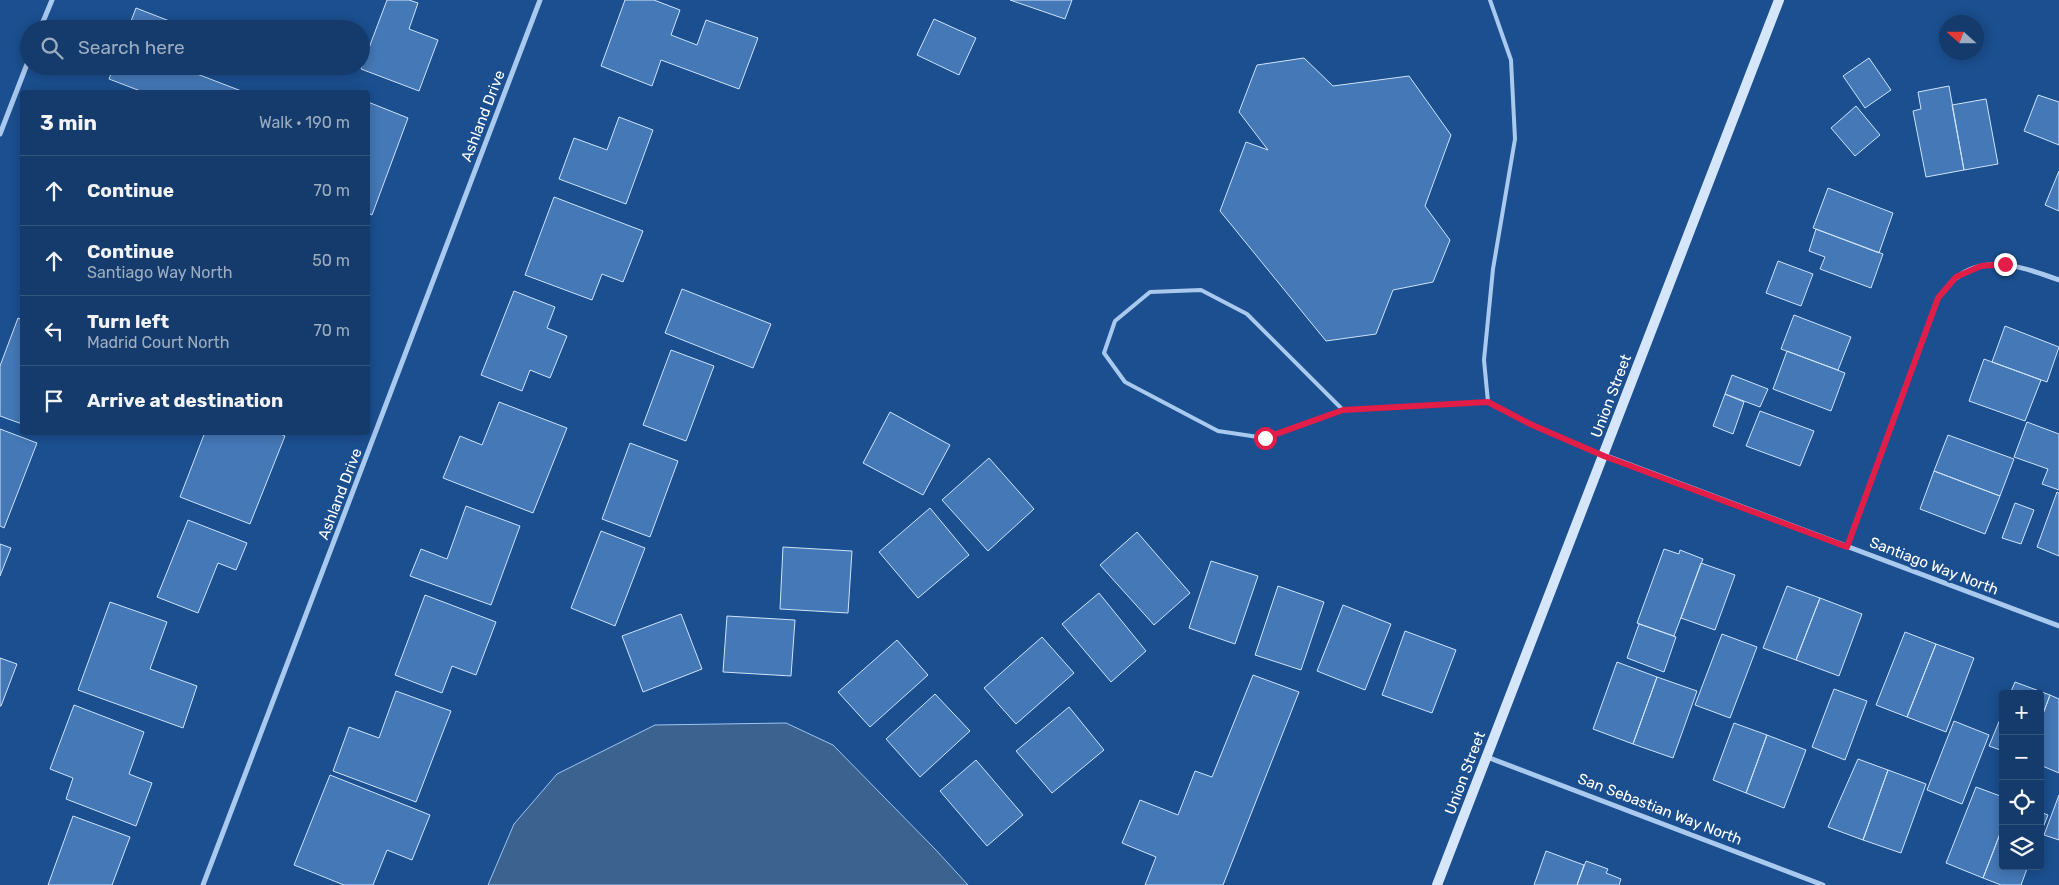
<!DOCTYPE html>
<html lang="en">
<head>
<meta charset="utf-8">
<style>
	body { margin:0; font-family:Rubik,sans-serif; background:#1d4271; color:#f1f3f6 }
	.controls { position:absolute; right:15px; bottom:15px; display:grid; overflow:hidden; border-radius:5px; box-shadow:0 2px 12px #0003 }
	.controls button { width:45px; height:45px; display:grid; place-items:center; padding:0; border:0; border-bottom:1px solid #33557e; background:#143b6b; color:#f1f3f6; font:25px sans-serif }
	.compass { position:absolute; left:1939px; top:15px; width:45px; height:45px; border-radius:50%; background:#143b6b; box-shadow:0 2px 12px #0003; rotate:291deg }
	.stop { position:absolute; width:15px; height:15px; margin:-11px; border:4px solid #e11d48; border-radius:50%; background:#fff }
	.stop.end { background:#e11d48; border-color:#fff; box-shadow:0 1px 5px #0008 }
	.list { margin:0; padding:0; list-style:none }
	h2 { display:flex; justify-content:space-between; align-items:center; height:65px; margin:0; padding:0 20px; font-size:21px }
	h2 small { font-size:16px; font-weight:400; color:#9dadc1 }
	.list li { display:grid; grid-template-columns:32px 1fr auto; gap:15px; align-items:center; box-sizing:border-box; height:70px; padding:0 20px; border-top:1px solid #33557e }
	.list b { display:block; font-size:19px; white-space:nowrap }
	.list p { margin:0; font-size:16px; white-space:nowrap; color:#9dadc1 }
	.list em { font-size:16px; font-style:normal; color:#9dadc1 }
	.icon { flex:none; width:28px; height:28px; fill:none; stroke:currentColor; stroke-width:2; stroke-linecap:round; stroke-linejoin:round }
	.map { position:relative; flex:none; width:2059px; height:885px; overflow:hidden }
	.search { position:absolute; background:#143b6b; box-shadow:0 2px 12px #0003; left:20px; top:20px; width:350px; height:55px; display:flex; align-items:center; gap:12px; box-sizing:border-box; padding:0 18px; border-radius:28px; color:#9dadc1; font-size:19px }
	.panel { position:absolute; background:#143b6b; box-shadow:0 2px 12px #0003; left:20px; top:90px; width:350px; height:345px; border-radius:5px }
	.map>svg:first-child { display:block }
	.water { fill:#3c6290; stroke:#9cc4f0 }
	.building { fill:#4478b7; stroke:#cfe3fa }
	.lines { fill:none; stroke-linecap:round; stroke-linejoin:round }
	.lane { stroke:#a9c9ee; stroke-width:4 }
	.street { stroke:#a9c9ee; stroke-width:5 }
	.secondary { stroke:#d6e6fa; stroke-width:10 }
	.route { stroke:#e11d48; stroke-width:6 }
	.labels { text-anchor:middle; dominant-baseline:central; stroke-width:5; stroke-linejoin:round; paint-order:stroke }
	.street-label { font-size:15px; fill:#fff; stroke:#1b4f8f }
</style>
</head>
<body>
<div class="map">
<svg width="2059" height="885" viewBox="0 0 2059 885">
	<rect width="100%" height="100%" fill="#1b4f8f"/>
	<path class="water" d="M786 723 833 745 935 849 968 885H488L514 824 557 774 655 725Z"/>
	<path class="building" d="M387 0H409L418 3 409 29 438 40 419 91 361 69Z
		M625 0H654L680 10 671 35 697 45 706 20 758 38 739 89 661 60 652 86 601 66Z
		M1010 0H1072L1065 19Z
		M136 8 190 29H128Z
		M934 19 976 38 959 75 917 55Z
		M1304 58 1333 86 1409 76 1451 135 1425 206 1450 240 1433 282 1393 290 1376 334 1326 341 1220 211 1246 142 1268 150 1239 112 1257 65Z
		M1869 58 1891 90 1865 108 1843 76Z
		M114 66H185L184 69 244 92H143L109 79Z
		M1949 86 1964 170 1926 177 1913 111 1921 109 1918 92Z
		M2038 95 2059 102V145L2024 131Z
		M1986 99 1998 164 1964 170 1952 105Z
		M368 102 408 118 372 215 368 213Z
		M1856 106 1880 135 1855 156 1831 128Z
		M619 117 653 130 626 204 559 179 574 138 607 150Z
		M2059 171V211L2045 205Z
		M1828 188 1893 213 1879 253 1813 228Z
		M554 197 643 231 623 282 602 274 592 300 525 275Z
		M1816 229 1883 254 1871 288 1820 269 1825 257 1809 251Z
		M1778 261 1813 274 1801 306 1766 293Z
		M682 289 771 324 753 368 665 333Z
		M514 291 555 307 547 328 567 336 550 378 530 370 522 391 481 375Z
		M1794 315 1851 337 1838 370 1781 349Z
		M18 318 22 320V424L0 416V366Z
		M2005 326 2059 347 2047 382 1992 362Z
		M671 350 714 366 686 441 643 425Z
		M1787 351 1845 373 1831 411 1773 389Z
		M1984 359 2041 380 2025 421 1969 401Z
		M1732 375 1768 389 1760 407 1725 394Z
		M1725 394 1744 402 1733 434 1713 426Z
		M499 402 567 428 533 513 443 478 460 436 482 445Z
		M1760 411 1814 431 1800 466 1746 446Z
		M890 412 950 445 923 495 863 463Z
		M2027 422 2059 434V490L2042 484 2048 469 2014 457Z
		M0 429 37 443 4 528 0 526Z
		M205 432H276L285 436 250 524 180 497Z
		M1948 435 2014 459 2000 496 1934 471Z
		M630 443 678 461 650 537 602 519Z
		M989 458 1034 509 988 551 942 500Z
		M1934 471 2000 496 1985 534 1920 509Z
		M2057 492 2059 493V556L2037 547Z
		M2015 503 2034 510 2021 544 2002 538Z
		M466 506 520 526 491 605 410 576 421 549 447 559Z
		M930 508 969 555 918 598 879 552Z
		M188 520 247 543 236 570 218 563 198 613 157 597Z
		M601 531 645 548 615 626 571 608Z
		M1137 532 1190 593 1154 625 1100 565Z
		M0 544 11 548 0 576Z
		M783 547 852 551 848 613 780 609Z
		M1664 549 1679 554 1680 550 1703 559 1674 636 1637 623Z
		M1211 561 1258 576 1235 644 1189 628Z
		M1701 563 1735 575 1715 630 1681 618Z
		M1278 586 1324 602 1301 670 1255 655Z
		M1787 586 1820 598 1796 660 1763 648Z
		M1099 593 1146 651 1111 682 1062 624Z
		M425 595 496 622 476 675 452 666 442 693 395 675Z
		M1820 598 1862 614 1839 676 1796 660Z
		M110 602 167 622 150 669 197 686 183 728 78 690Z
		M1343 605 1391 624 1365 690 1317 671Z
		M681 614 702 669 643 692 622 636Z
		M727 616 795 620 791 676 723 672Z
		M1639 624 1676 637 1664 672 1627 658Z
		M1405 631 1456 650 1432 713 1382 695Z
		M1905 632 1936 644 1907 717 1876 705Z
		M1722 634 1757 647 1730 718 1695 705Z
		M1042 637 1074 673 1016 724 984 688Z
		M897 640 928 675 870 727 838 692Z
		M1936 644 1974 658 1946 732 1907 717Z
		M0 658 17 664 1 706H0Z
		M1617 662 1657 677 1633 744 1593 729Z
		M1253 675 1299 692 1223 885H1145L1156 857 1122 843 1140 800 1178 815 1195 771 1212 777Z
		M1657 677 1697 691 1673 758 1633 744Z
		M2015 682 2050 695 2040 722V694H2010Z
		M1834 689 1867 701 1845 760 1812 747Z
		M396 691 451 711 416 802 333 771 349 727 379 738Z
		M935 694 970 731 920 777 886 739Z
		M2050 695 2059 699V773L2040 765V722Z
		M74 705 144 732 129 774 152 783 136 826 66 799 73 778 50 769Z
		M1069 707 1104 750 1052 793 1016 751Z
		M2003 712V751L1989 746Z
		M1954 721 1989 735 1962 804 1927 790Z
		M1734 723 1767 735 1746 793 1713 780Z
		M1767 735 1806 750 1784 808 1746 793Z
		M1858 759 1888 770 1863 840 1828 827Z
		M976 760 1023 815 987 846 940 791Z
		M1888 770 1926 784 1901 853 1863 840Z
		M330 775 430 815 412 860 387 850 373 885H344L294 865Z
		M1976 787 2003 797V826L1983 878 1946 863Z
		M2059 795V840L2044 835Z
		M2040 812 2048 815 2040 835Z
		M73 816 130 837 112 885H48Z
		M2003 826V866H2028L2021 885H2001L1983 878Z
		M1546 851 1584 865 1577 885H1534Z
		M1586 861 1608 869 1606 873 1621 879 1619 885H1577Z"/>
	<g class="lines">
		<path class="lane" d="M1490 0 1511 60 1515 139 1493 269 1484 360 1488 402 1530 424 1603 455
			M1343 410 1247 314 1201 290 1150 292 1115 321 1104 353 1125 382 1218 431 1265 438 1343 410 1488 402"/>
		<path class="street" d="M40 29 52 0
			M0 134 29 59
			M1604 455 2059 626
			M1847 547 1938 298C1944 292 1949 283 1956 278 1987 253 2027 268 2059 280
			M1487 757 1823 885
			M203 885 540 0"/>
		<path class="secondary" d="M1437 885 1779 0"/>
	</g>
	<g class="lines">
		<path class="route" d="M1265 438 1343 410 1488 402 1530 424 1604 456 1847 547 1938 298 1956 277 1981 266 2005 264"/>
	</g>
	<g class="labels">
		<g class="street-label">
			<text transform="translate(483 116) rotate(-69)">Ashland Drive</text>
			<text transform="translate(1611 396) rotate(-69)">Union Street</text>
			<text transform="translate(340 494) rotate(-69)">Ashland Drive</text>
			<text transform="translate(1934 566) rotate(21)">Santiago Way North</text>
			<text transform="translate(1465 773) rotate(-69)">Union Street</text>
			<text transform="translate(1660 809) rotate(21)">San Sebastian Way North</text>
		</g>
	</g>
</svg>
<div class="controls">
<button>+</button>
<button>−</button>
<button><svg class="icon" aria-label="locate" viewBox="0 0 24 24"><circle cx="12" cy="12" r="6"/><path d="M12 2v4M12 18v4M2 12h4M18 12h4"/></svg></button>
<button><svg class="icon" aria-label="layers" viewBox="0 0 24 24"><path d="M12 4l9 5-9 5-9-5zM3 14l9 5 9-5"/></svg></button>
</div>
<svg class="compass" viewBox="-18 -18 36 36"><path d="M0-13l5 13h-10z" fill="#e53935"/><path d="M0 13l5-13h-10z" fill="#9dadc1"/></svg>
<div class="stop" style="left:1265px;top:438px"></div>
<div class="stop end" style="left:2005px;top:264px"></div>
<div class="search"><svg class="icon" aria-label="search" viewBox="0 0 24 24"><circle cx="10" cy="10" r="6"/><path d="M15 15l6 6"/></svg>Search here</div>
<section class="panel">
<h2>3 min<small>Walk · 190 m</small></h2>
<ul class="list">
<li><svg class="icon" aria-label="ahead" viewBox="0 0 24 24"><path d="M12 20V5M6 11l6-6 6 6"/></svg><div><b>Continue</b></div><em>70 m</em></li>
<li><svg class="icon" aria-label="ahead" viewBox="0 0 24 24"><path d="M12 20V5M6 11l6-6 6 6"/></svg><div><b>Continue</b><p>Santiago Way North</p></div><em>50 m</em></li>
<li><svg class="icon" aria-label="left" viewBox="0 0 24 24"><path d="M17 20v-9H6M10 6l-5 5 5 5"/></svg><div><b>Turn left</b><p>Madrid Court North</p></div><em>70 m</em></li>
<li><svg class="icon" aria-label="arrive" viewBox="0 0 24 24"><path d="M6 21V4h12l-3 4 3 4H6"/></svg><div><b>Arrive at destination</b></div></li>
</ul>
</section>
</div>
</body>
</html>
